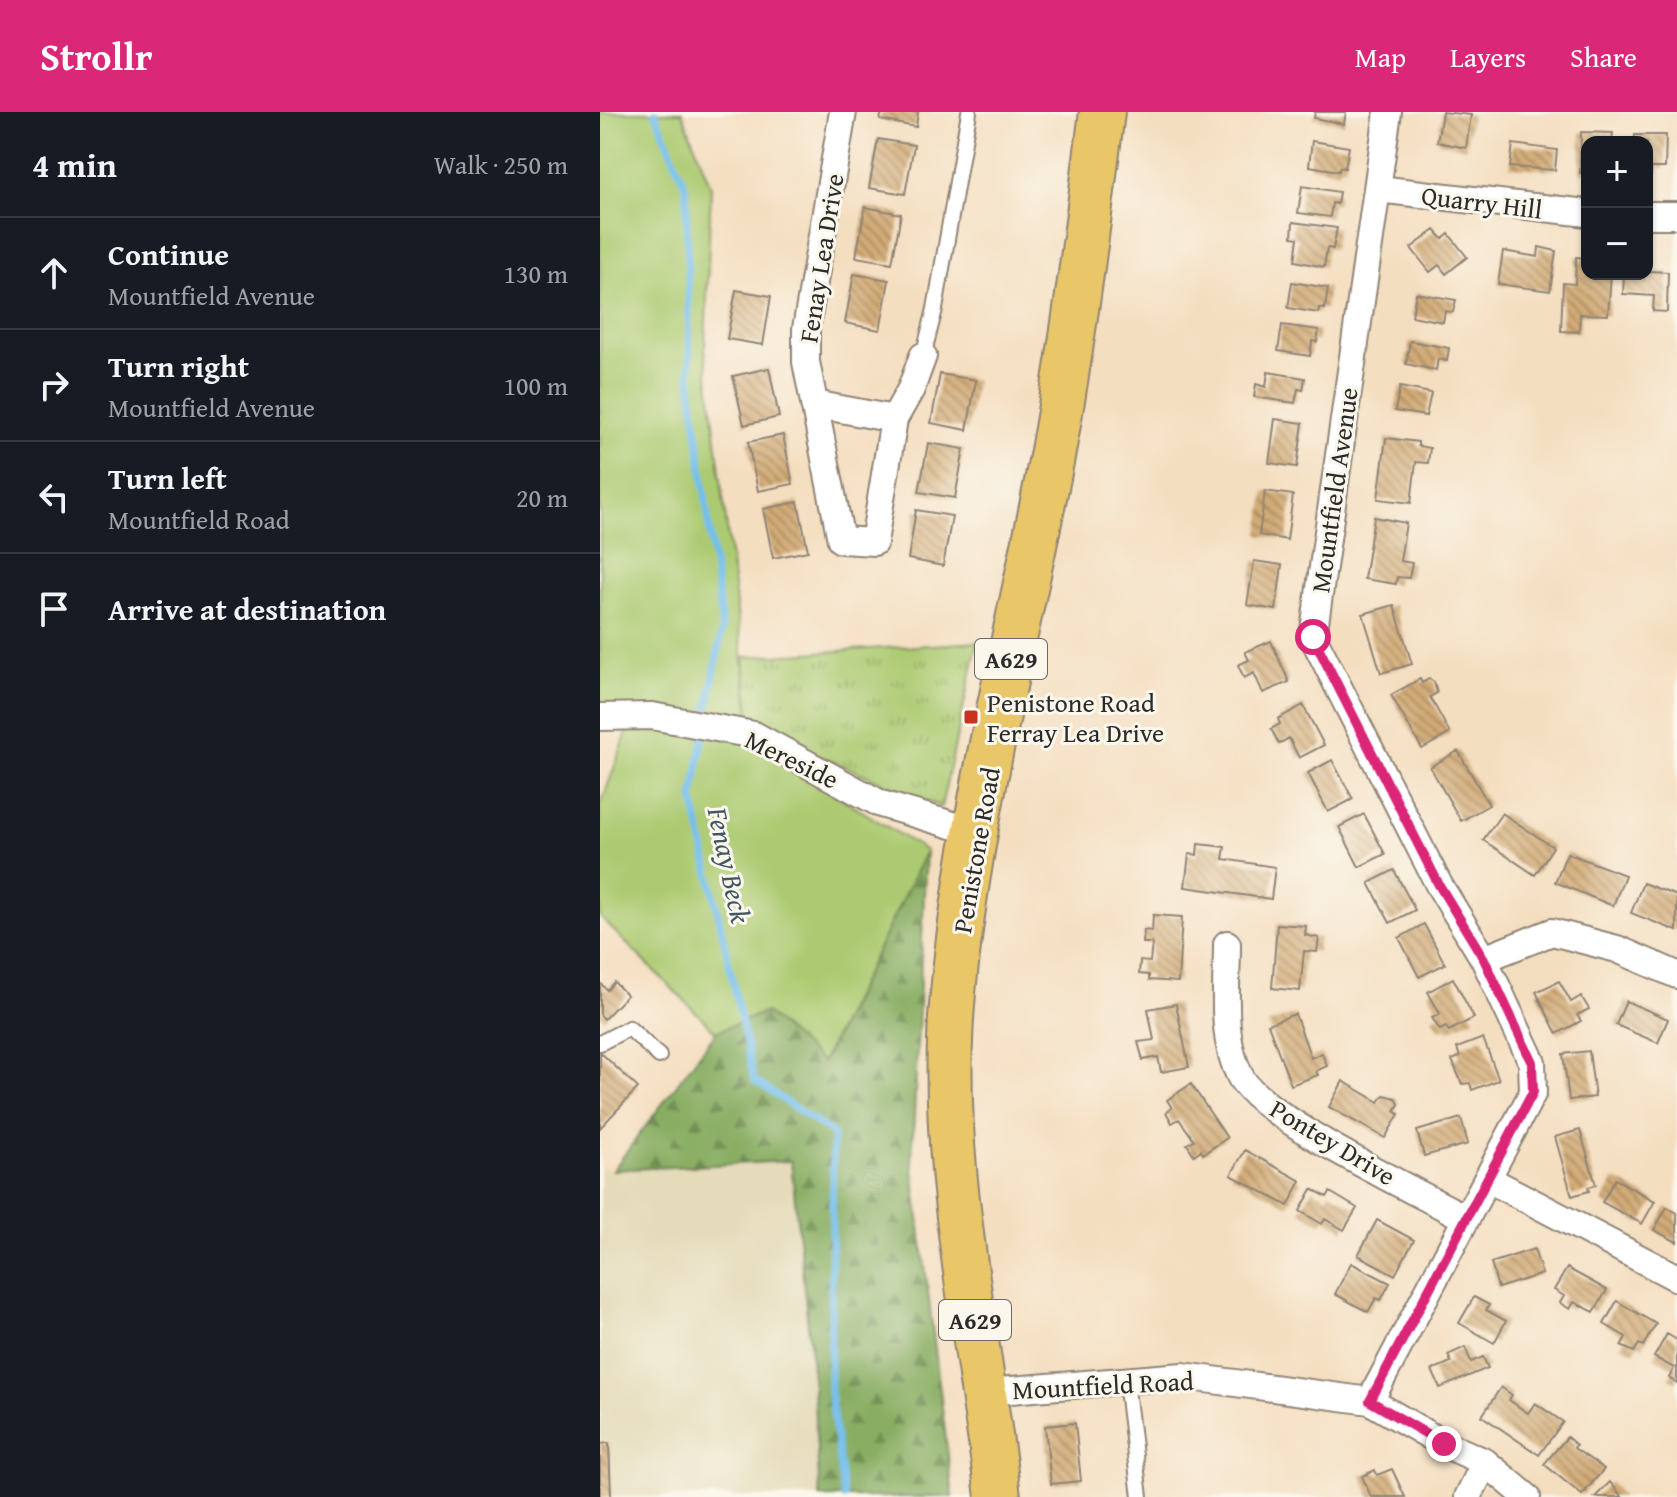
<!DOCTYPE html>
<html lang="en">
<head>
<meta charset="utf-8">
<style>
	body { margin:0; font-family:"Gentium Book Plus",serif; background:#242831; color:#f1f3f6 }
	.controls { position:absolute; right:24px; top:24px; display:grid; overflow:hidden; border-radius:16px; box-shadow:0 2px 6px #0004 }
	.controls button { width:72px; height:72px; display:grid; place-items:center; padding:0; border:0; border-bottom:2px solid #363941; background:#171b24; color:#f1f3f6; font:40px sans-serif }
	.stop { position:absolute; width:24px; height:24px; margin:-18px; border:6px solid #db2777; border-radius:50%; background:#fff }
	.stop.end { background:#db2777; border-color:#fff; box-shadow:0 2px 8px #0008 }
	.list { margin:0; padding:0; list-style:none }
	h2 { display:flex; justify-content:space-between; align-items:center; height:104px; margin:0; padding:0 32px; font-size:34px }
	h2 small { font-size:26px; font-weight:400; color:#9ea1a6 }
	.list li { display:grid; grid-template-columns:52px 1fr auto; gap:24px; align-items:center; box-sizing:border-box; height:112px; padding:0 32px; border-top:2px solid #363941 }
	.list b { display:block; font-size:30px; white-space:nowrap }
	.list p { margin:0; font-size:26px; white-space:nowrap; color:#9ea1a6 }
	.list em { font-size:26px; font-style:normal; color:#9ea1a6 }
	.icon { flex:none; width:44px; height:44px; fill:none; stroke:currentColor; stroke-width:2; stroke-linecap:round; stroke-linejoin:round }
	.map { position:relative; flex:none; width:1077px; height:1385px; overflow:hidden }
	header { display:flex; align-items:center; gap:48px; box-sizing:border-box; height:112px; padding:0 40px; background:#db2777; color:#fff }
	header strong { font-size:38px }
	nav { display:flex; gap:44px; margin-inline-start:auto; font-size:28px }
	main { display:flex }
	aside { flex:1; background:#171b24 }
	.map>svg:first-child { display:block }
	.built { fill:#e5dbba }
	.grass { fill:url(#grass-tufts); stroke:#6c7a4e; stroke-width:2 }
	.forest { fill:url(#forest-firs); stroke:#5a6c47; stroke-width:2 }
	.park { fill:#acca71; stroke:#6c7a4e; stroke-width:2 }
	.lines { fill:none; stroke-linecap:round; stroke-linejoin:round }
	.stream { stroke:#74bfed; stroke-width:7 }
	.building { fill:url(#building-back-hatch) }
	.lane-casing { stroke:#908476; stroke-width:18 }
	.street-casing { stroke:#908476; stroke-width:30 }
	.highway-casing { stroke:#908476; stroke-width:48 }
	.lane { stroke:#fff; stroke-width:14 }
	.street { stroke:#fff; stroke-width:26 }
	.highway { stroke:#e9c769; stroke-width:44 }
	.route { stroke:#db2777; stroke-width:10 }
	.poi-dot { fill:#c8321e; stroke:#fbf7ec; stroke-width:3 }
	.labels { text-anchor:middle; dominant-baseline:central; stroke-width:6; stroke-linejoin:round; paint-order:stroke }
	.shield { fill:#fbf7ec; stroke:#696865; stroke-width:2 }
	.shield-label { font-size:24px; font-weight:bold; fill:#2b2b2b }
	.street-label { font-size:26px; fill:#2b2b2b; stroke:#fbf7ec }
	.poi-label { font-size:26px; fill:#2b2b2b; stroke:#fbf7ec; text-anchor:start }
	.water-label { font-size:28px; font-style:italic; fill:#415765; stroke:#fbf7ec }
</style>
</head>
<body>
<header>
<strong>Strollr</strong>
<nav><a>Map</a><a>Layers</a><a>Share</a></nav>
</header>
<main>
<aside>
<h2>4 min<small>Walk · 250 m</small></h2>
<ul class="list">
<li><svg class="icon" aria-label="ahead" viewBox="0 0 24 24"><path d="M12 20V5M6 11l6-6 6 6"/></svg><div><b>Continue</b><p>Mountfield Avenue</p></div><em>130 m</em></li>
<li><svg class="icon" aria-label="right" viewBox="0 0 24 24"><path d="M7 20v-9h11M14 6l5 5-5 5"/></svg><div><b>Turn right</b><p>Mountfield Avenue</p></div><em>100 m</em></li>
<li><svg class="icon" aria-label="left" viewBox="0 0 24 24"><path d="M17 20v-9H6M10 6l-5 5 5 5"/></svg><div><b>Turn left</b><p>Mountfield Road</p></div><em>20 m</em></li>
<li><svg class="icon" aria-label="arrive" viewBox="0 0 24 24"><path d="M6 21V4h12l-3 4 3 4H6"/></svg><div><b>Arrive at destination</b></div></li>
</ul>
</aside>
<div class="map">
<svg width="1077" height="1385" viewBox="0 0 1077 1385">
	<defs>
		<pattern id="grass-tufts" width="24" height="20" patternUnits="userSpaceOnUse" patternTransform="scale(2)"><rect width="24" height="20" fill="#acca71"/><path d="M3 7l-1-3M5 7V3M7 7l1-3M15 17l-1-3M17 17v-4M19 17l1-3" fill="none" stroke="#8ca45d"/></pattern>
		<pattern id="forest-firs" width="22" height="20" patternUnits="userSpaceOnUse" patternTransform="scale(2)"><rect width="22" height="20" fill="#89ae63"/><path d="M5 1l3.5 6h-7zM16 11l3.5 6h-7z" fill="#708e52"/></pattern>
		<pattern id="building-back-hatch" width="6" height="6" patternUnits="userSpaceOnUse" patternTransform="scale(2)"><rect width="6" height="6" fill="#d2ab77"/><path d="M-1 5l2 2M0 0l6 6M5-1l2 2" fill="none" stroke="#ab8b62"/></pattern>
	</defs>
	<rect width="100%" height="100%" fill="#fbf7ec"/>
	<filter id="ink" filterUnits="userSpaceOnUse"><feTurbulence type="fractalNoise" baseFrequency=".0125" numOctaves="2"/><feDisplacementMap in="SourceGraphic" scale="16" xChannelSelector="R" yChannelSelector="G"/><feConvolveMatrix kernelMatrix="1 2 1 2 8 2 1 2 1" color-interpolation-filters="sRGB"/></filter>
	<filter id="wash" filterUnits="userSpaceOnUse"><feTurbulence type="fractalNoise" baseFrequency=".006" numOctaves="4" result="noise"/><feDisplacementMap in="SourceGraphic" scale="32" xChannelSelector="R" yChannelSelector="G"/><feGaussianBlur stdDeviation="1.8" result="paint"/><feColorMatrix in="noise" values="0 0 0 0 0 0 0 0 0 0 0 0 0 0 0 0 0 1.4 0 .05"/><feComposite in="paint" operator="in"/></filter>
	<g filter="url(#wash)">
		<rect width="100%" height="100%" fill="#f4dec0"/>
		<path class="built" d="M191 1048 211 1243 220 1385H0V1055L13 1058Z"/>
		<path class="grass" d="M378 530 341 695 151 615 144 545Z"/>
		<path class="forest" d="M326 739 312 1048 353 1385H220L211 1243 191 1049 13 1058 116 920 165 900 223 950Z"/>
		<path class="park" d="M0 0H82L111 75 105 236 151 615 0 598Z
			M32 607 153 631 326 739 222 950 165 900 116 920 0 805V695Z"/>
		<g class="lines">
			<path class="stream" d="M55 0 86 76 90 263 122 517 106 608
				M104 621 93 685 154 968 233 1022 230 1279 244 1385"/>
		</g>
		<g id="blocks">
			<path class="building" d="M282 0H318L316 15 280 8Z
				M715 0H746L744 12 714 6Z
				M842 0 871 3 866 36 837 30Z
				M981 20 1013 21 1012 30H987V61H980Z
				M1035 23H1066L1065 56H1051V64H1047V30H1034Z
				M278 27 314 33 305 82 269 76Z
				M712 29 749 35 745 56 740 55 739 59 709 54Z
				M913 32 957 38 955 58 910 55Z
				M702 74 739 80 737 92 732 91 730 105 698 101Z
				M265 95 301 102 292 151 256 145Z
				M693 110 737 116 733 137 727 136 724 155 695 149 698 126 692 125Z
				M835 118 843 127 849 122 867 145 846 162 839 153 830 160 811 136Z
				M939 135 956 139 950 179 898 172 903 139 938 145Z
				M976 145 987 146V162H1011L1008 203 980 202 979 220 961 219 963 171 975 172Z
				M1047 159 1068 160 1067 200 1053 199 1054 184 1023 182 1024 162Z
				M254 162 289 168 280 218 245 211Z
				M692 170 728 176 725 197 719 196V201L688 196Z
				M136 178 171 184 163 233 127 227Z
				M816 181 856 188 853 200 845 199 843 210 812 204Z
				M682 213 719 218 717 230 712 229 710 244 678 239Z
				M810 229 849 236 847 249 838 247 836 258 806 252Z
				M169 256 179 305 144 313 133 264Z
				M668 260 705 266 703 278 698 277 695 291 654 285 656 272 666 275Z
				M340 262 376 268 367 318 331 311Z
				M800 275 831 281 826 304 795 299Z
				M675 307 703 311 697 355 669 351Z
				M183 323 193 372 158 379 148 330Z
				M786 326 818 330V334L830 336 828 351 816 350 811 391 778 387Z
				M328 331 364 337 355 386 319 380Z
				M665 379 693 383 687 428 659 423Z
				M198 390 208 439 173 446 163 397Z
				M316 398 352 404 343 454 308 447Z
				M774 405 806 411 800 449 812 451 809 466 797 465 796 472 764 467Z
				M654 449 682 453 676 498 647 493Z
				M794 493 812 552 781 561 763 502Z
				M671 529 689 570 663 581 654 561 644 566 638 553 649 548 645 540Z
				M820 567 822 571 829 567 834 570 837 581 830 585 850 621 822 637 791 583Z
				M703 593 724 633 699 646 689 626 679 632 671 617 680 612 678 607Z
				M858 639 889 693 861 709 830 655Z
				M732 648 753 687 728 700 708 661Z
				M902 701 953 735 935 763 883 728Z
				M764 702 785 742 759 755 739 715Z
				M598 732 625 735 623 747 675 755 671 787 585 775 589 742 597 743Z
				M967 741 1025 763 1013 794 955 770Z
				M794 758 815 798 790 811 769 771Z
				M1043 771 1077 784V819L1031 801Z
				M553 803 582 805 578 870 549 868V863L539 862 540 849 550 850 552 831H543L544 818 552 819Z
				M677 812 706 814 705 823 719 826 717 840 704 839 700 879 672 876Z
				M824 812 845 852 819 865 799 826Z
				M853 866 874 906 849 919 846 915 840 918 832 906 840 902 828 880Z
				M959 869 971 890 981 884 989 897 977 903 981 909 957 922 936 880Z
				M14 870 27 883 4 907 0 902V871L7 878Z
				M1026 889 1068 907 1058 931 1016 913Z
				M576 892 589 955 561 960 558 945 543 948 538 930 554 928 548 897Z
				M695 902 711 946 722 941 727 954 716 959 718 963 691 973 668 912Z
				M883 926 899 968 872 978 870 971 862 972 852 948 860 945 857 936Z
				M989 939 995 985 969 988 963 942Z
				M0 940 38 976 0 1016Z
				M743 969 779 990 784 983 796 986 799 992 795 999 799 1002 785 1026 729 995Z
				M591 972 627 1026 603 1042 601 1038 594 1043 587 1032 594 1028 579 1007 572 1011 566 1000 572 996 567 988Z
				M861 1006 868 1032 824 1044 817 1019Z
				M980 1018 996 1073 988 1075 989 1079 972 1084 955 1025Z
				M645 1038 701 1069 688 1094 631 1063Z
				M1015 1067 1055 1089 1042 1112 1002 1090Z
				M712 1077 727 1085 730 1080 757 1096 744 1118 725 1107 722 1112 700 1099Z
				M1067 1095 1077 1101V1130L1054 1118Z
				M777 1108 814 1128 795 1163 758 1143Z
				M934 1137 942 1162 898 1176 891 1151Z
				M751 1151 790 1171 781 1188 776 1186 768 1200 735 1182Z
				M967 1156 1007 1178 994 1200 974 1190 970 1197 960 1191 964 1184 954 1178Z
				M874 1185 889 1193 886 1198 906 1209 894 1231 859 1211Z
				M1017 1189 1056 1212 1043 1234 1039 1232 1034 1240 1021 1234 1026 1225 1004 1212Z
				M1067 1222 1077 1228V1271L1069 1266 1074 1256 1054 1245Z
				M865 1235 871 1250 883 1245 888 1256 840 1276 832 1258 851 1250 848 1243Z
				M901 1275 912 1283 909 1288 928 1301 935 1291 963 1310 939 1343 882 1304Z
				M475 1311 481 1369 451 1372 445 1314Z
				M967 1325 976 1333 974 1336 1004 1357 982 1383 944 1352Z
				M9 1331 11 1385H0V1332Z
				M792 1357 805 1385H771L762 1364 775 1358 777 1363Z
				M1010 1370 1022 1385H995Z"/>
		</g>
	</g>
	<g filter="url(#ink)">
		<use href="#blocks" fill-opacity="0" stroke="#908476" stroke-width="2"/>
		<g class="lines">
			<defs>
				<path id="lane" d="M323 244 335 197 369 0
					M0 931 29 916 59 944
					M526 1269 540 1385"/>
				<path id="street" d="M243 0 206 217V250L241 428 274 430 294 307 311 277 323 244
					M778 77 987 101
					M1047 103H1077
					M214 292 294 307
					M0 605 52 604 154 623 281 692 376 720
					M627 832C627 874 620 925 640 964 661 1006 818 1080 865 1106
					M884 847 952 820 1017 837 1077 863
					M888 1067 1077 1166
					M386 1280 583 1264 770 1289 844 1332 885 1350 927 1385
					M770 1289 933 980 932 950 884 847 839 773 713 525 788 0
					M868 1385 885 1350"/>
				<path id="highway" d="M398 1385C379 1219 337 1049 353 881 370 697 420 516 454 334 474 224 488 111 502 0"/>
			</defs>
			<use href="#lane" class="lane-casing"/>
			<use href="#street" class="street-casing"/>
			<use href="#highway" class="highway-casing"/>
			<use href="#lane" class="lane"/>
			<use href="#street" class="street"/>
			<use href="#highway" class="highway"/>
		</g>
	</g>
	<g class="lines" filter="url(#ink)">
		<path class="route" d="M713 525 839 773 884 847 932 950 933 980 770 1289 844 1332"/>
	</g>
	<rect class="poi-dot" x="363" y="597" width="16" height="16" rx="4"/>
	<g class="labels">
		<g class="shield">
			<rect x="375" y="527" width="72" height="40" rx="6"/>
			<rect x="339" y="1188" width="72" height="40" rx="6"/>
		</g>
		<g class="shield-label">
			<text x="411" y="547">A629</text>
			<text x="375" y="1208">A629</text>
		</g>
		<g class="street-label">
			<text transform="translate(882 90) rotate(7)">Quarry Hill</text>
			<text transform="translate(221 146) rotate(-81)">Fenay Lea Drive</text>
			<text transform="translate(734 378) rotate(-82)">Mountfield Avenue</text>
			<text transform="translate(192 647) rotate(26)">Mereside</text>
			<text transform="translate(376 738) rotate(-80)">Penistone Road</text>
			<text transform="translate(733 1030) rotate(31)">Pontey Drive</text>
			<text transform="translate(503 1273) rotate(-3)">Mountfield Road</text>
		</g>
		<g class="poi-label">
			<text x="387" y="590">Penistone Road<tspan x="387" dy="30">Ferray Lea Drive</tspan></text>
		</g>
		<g class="water-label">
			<text transform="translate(130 753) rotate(78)">Fenay Beck</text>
		</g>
	</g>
</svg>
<div class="controls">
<button>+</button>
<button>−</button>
</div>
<div class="stop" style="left:713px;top:525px"></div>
<div class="stop end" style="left:844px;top:1332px"></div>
</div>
</main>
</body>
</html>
